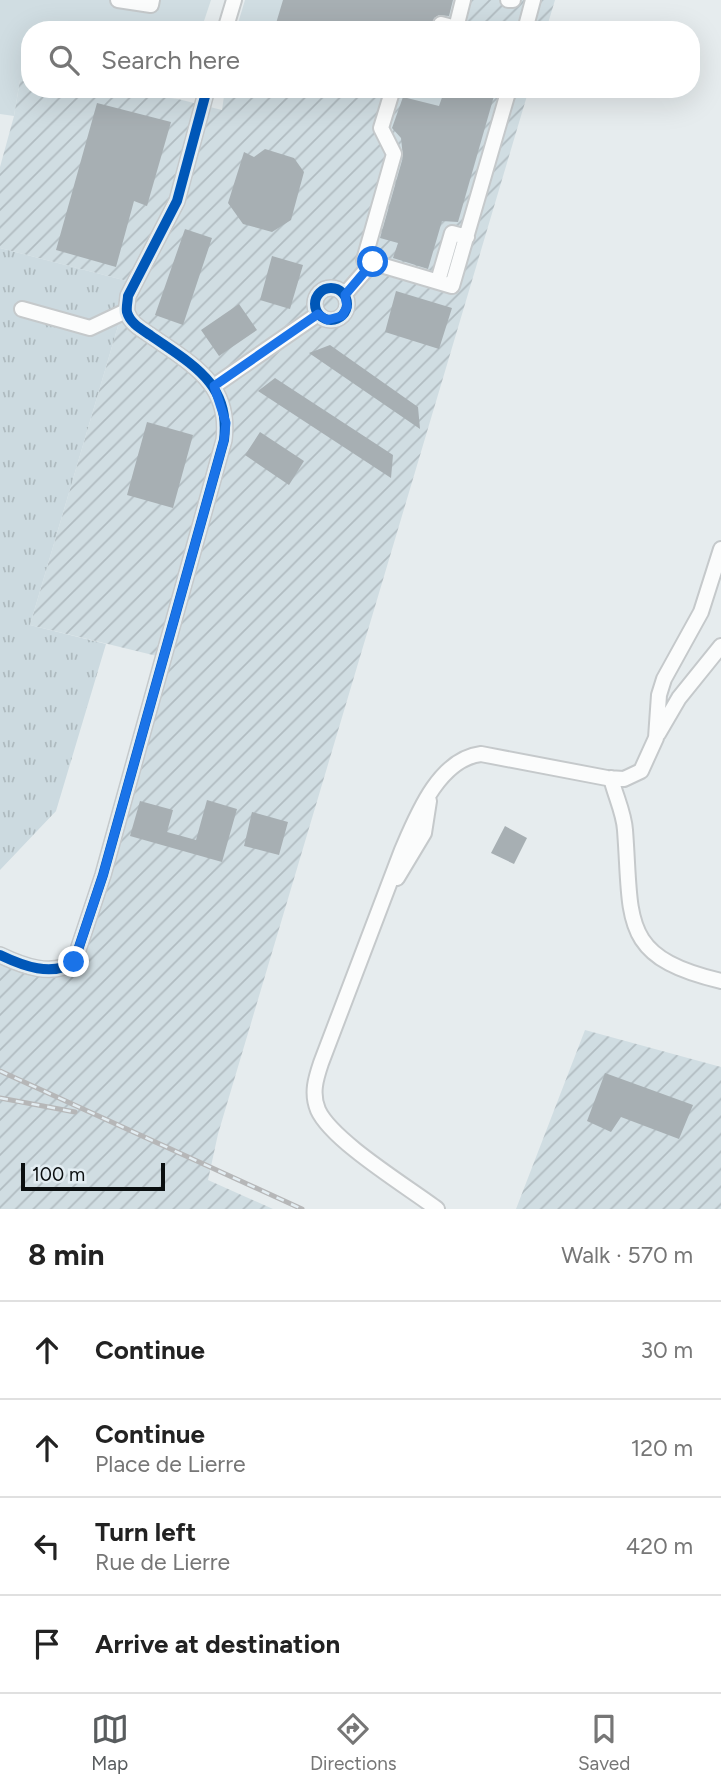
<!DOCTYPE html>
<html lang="en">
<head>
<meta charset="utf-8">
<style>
	body { margin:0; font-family:Figtree,sans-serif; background:#f6f6f6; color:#222 }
	.scale { position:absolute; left:21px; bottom:18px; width:144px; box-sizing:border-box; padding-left:7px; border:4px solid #0b0f10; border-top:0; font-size:19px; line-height:24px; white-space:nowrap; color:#0b0f10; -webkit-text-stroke:5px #e3edf2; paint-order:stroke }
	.stop { position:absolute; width:21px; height:21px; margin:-16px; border:5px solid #1a73e8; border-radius:50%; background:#fff }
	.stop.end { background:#1a73e8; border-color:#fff; box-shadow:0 2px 7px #0008 }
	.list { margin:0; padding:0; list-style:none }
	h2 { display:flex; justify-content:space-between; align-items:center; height:91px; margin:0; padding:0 28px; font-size:30px }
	h2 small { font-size:23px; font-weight:400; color:#767676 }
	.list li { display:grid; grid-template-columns:46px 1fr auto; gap:21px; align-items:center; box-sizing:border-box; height:98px; padding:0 28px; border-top:2px solid #e0e0e0 }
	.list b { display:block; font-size:26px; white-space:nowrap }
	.list p { margin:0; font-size:23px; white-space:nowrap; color:#767676 }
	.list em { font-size:23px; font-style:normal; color:#767676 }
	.icon { flex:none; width:38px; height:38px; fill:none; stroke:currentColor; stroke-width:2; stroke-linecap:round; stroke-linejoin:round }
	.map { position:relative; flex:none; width:721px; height:1209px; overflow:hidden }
	.search { position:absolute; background:#fff; box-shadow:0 7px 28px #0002; left:21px; right:21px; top:21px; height:77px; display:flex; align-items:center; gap:18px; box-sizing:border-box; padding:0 24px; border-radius:28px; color:#767676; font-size:26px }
	.sheet { height:483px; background:#fff }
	nav { display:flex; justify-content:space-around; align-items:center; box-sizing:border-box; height:98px; border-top:2px solid #e0e0e0; background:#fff; font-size:19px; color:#767676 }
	nav a { display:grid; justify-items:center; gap:4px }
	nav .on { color:#585c5e }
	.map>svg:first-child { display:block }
	.built { fill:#d0dde2 }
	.industrial { fill:url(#industrial-furrows) }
	.grass { fill:url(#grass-tufts) }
	.building { fill:#a7afb3 }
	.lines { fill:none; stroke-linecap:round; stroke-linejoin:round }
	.minor-casing { stroke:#c5c9cb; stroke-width:18 }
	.minor { stroke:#fbfcfc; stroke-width:14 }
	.rail-casing { stroke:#b6b7b8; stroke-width:5 }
	.rail { stroke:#e3edf2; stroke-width:2.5; stroke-dasharray:8; stroke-linecap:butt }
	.cycleway-casing { stroke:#e3edf2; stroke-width:15 }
	.cycleway { stroke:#0057b8; stroke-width:10 }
	.route { stroke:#1a73e8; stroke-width:9 }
</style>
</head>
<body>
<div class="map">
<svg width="721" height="1209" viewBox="0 0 721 1209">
	<defs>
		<pattern id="industrial-furrows" width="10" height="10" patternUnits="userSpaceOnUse" patternTransform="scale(1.75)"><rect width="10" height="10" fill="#d0dde2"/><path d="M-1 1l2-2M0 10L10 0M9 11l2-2" fill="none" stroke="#b1bcc1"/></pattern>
		<pattern id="grass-tufts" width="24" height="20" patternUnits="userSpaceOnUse" patternTransform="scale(1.75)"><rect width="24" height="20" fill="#ccdae0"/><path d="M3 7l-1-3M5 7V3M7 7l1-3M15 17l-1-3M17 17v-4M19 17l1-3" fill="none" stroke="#aebabf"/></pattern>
	</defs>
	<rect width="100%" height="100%" fill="#e6ecee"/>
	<path class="built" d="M0 0H211L201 30H30V81L20 80 14 116 0 114Z
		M245 0H469L462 30H236Z
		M363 89H447L442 111Z"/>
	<path class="industrial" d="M469 0H555L546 30H462Z
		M20 80 30 81V89H96L178 99 222 110 225 89H363L441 111 447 89H529L218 1134 208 1180 273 1209H0V955L51 971 74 962 161 657 30 625 131 282 0 248V167L14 116Z
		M585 1030 721 1067V1209H516Z"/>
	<path class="grass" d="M0 248 131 282 30 625 106 644 56 811 0 870Z"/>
	<path class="building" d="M283 0H453L449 16 439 15 434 18 433 30H274Z
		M445 89H496L458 222 442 221 428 269 393 258 398 243 380 238 403 157 401 138 392 128 403 97 439 106Z
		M97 103 171 122 147 206 134 201 116 267 56 250Z
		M265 149 294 158 304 172 291 220 272 232 243 224 228 203 244 152 254 157Z
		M185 229 212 238 183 325 155 315Z
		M272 256 303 265 290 309 260 300Z
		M396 291 452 308 439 349 385 332Z
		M239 304 257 330 219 356 201 330Z
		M330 345 418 407 420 429 309 353Z
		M275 378 393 455 391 478 258 391Z
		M147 422 193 435 173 508 127 495Z
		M260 432 304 461 289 485 245 455Z
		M207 800 237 809 222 862 130 836 140 801 173 810 167 832 196 840Z
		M252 812 288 822 279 855 244 846Z
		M505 826 527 838 514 864 491 853Z
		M605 1073 693 1105 679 1139 621 1117 611 1132 587 1121Z"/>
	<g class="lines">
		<defs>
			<path id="minor" d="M118 0 151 5 152 0
				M508 0H513
				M441 24 456 28 463 0
				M225 30 234 0
				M525 30 533 0
				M392 92 381 128 394 154 364 260 452 286 509 89
				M438 281 452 233 467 237
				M315 304a16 16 0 1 1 32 0a16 16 0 1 1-32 0Z
				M345 294 373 262
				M22 309 90 328 126 311
				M214 386 318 314
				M658 734 679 698 721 646
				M611 778C615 795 624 813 625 830 632 921 619 957 721 981
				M397 878 424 833 429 801
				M0 955C23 966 52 977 74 962L103 875 224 440C231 383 191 364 150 335 141 329 130 323 127 312 126 307 128 300 128 296L177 201 207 89
				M437 1209C408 1187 332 1141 318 1110 311 1093 316 1078 321 1063L402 850C417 815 439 759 481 754L607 778 624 779 641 771 656 738 659 695 664 679 701 612 721 549"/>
		</defs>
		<use href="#minor" class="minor-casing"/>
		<use href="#minor" class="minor"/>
		<defs>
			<path id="rail" d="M0 1071 302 1209
				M0 1098 75 1112"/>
		</defs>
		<use href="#rail" class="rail-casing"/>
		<use href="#rail" class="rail"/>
		<defs>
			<path id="cycleway" d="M315 304a16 16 0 1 1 32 0a16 16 0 1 1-32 0Z
				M0 955C23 966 52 977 74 962L103 875 224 440C231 383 191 364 150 335 141 329 130 323 127 312 126 307 128 300 128 296L177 201 207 89"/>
		</defs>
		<use href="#cycleway" class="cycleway-casing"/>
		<use href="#cycleway" class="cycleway"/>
	</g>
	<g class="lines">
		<path class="route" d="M74 962 103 875 224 440 226 423 214 386 318 314 327 320 342 316 347 307 345 295 373 262"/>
	</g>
</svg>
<div class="scale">100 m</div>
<div class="stop" style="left:373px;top:262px"></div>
<div class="stop end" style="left:74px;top:962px"></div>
<div class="search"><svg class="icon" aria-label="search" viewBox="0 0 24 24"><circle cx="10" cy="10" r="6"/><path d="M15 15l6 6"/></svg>Search here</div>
</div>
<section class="sheet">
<h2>8 min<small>Walk · 570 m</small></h2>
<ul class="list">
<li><svg class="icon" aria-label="ahead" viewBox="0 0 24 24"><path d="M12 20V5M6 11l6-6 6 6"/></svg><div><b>Continue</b></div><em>30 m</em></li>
<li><svg class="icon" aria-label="ahead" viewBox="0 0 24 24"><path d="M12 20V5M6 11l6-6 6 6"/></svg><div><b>Continue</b><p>Place de Lierre</p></div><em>120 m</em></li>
<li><svg class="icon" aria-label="left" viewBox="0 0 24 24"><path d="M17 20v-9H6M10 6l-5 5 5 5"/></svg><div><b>Turn left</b><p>Rue de Lierre</p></div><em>420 m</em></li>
<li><svg class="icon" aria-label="arrive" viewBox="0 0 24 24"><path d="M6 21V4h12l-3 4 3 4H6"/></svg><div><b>Arrive at destination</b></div></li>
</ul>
</section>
<nav>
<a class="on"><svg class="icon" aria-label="map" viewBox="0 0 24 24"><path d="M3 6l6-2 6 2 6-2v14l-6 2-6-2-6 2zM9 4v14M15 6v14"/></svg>Map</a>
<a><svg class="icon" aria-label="directions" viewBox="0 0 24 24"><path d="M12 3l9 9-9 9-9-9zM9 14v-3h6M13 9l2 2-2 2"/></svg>Directions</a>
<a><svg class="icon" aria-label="saved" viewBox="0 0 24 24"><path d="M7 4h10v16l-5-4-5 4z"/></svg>Saved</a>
</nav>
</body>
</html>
